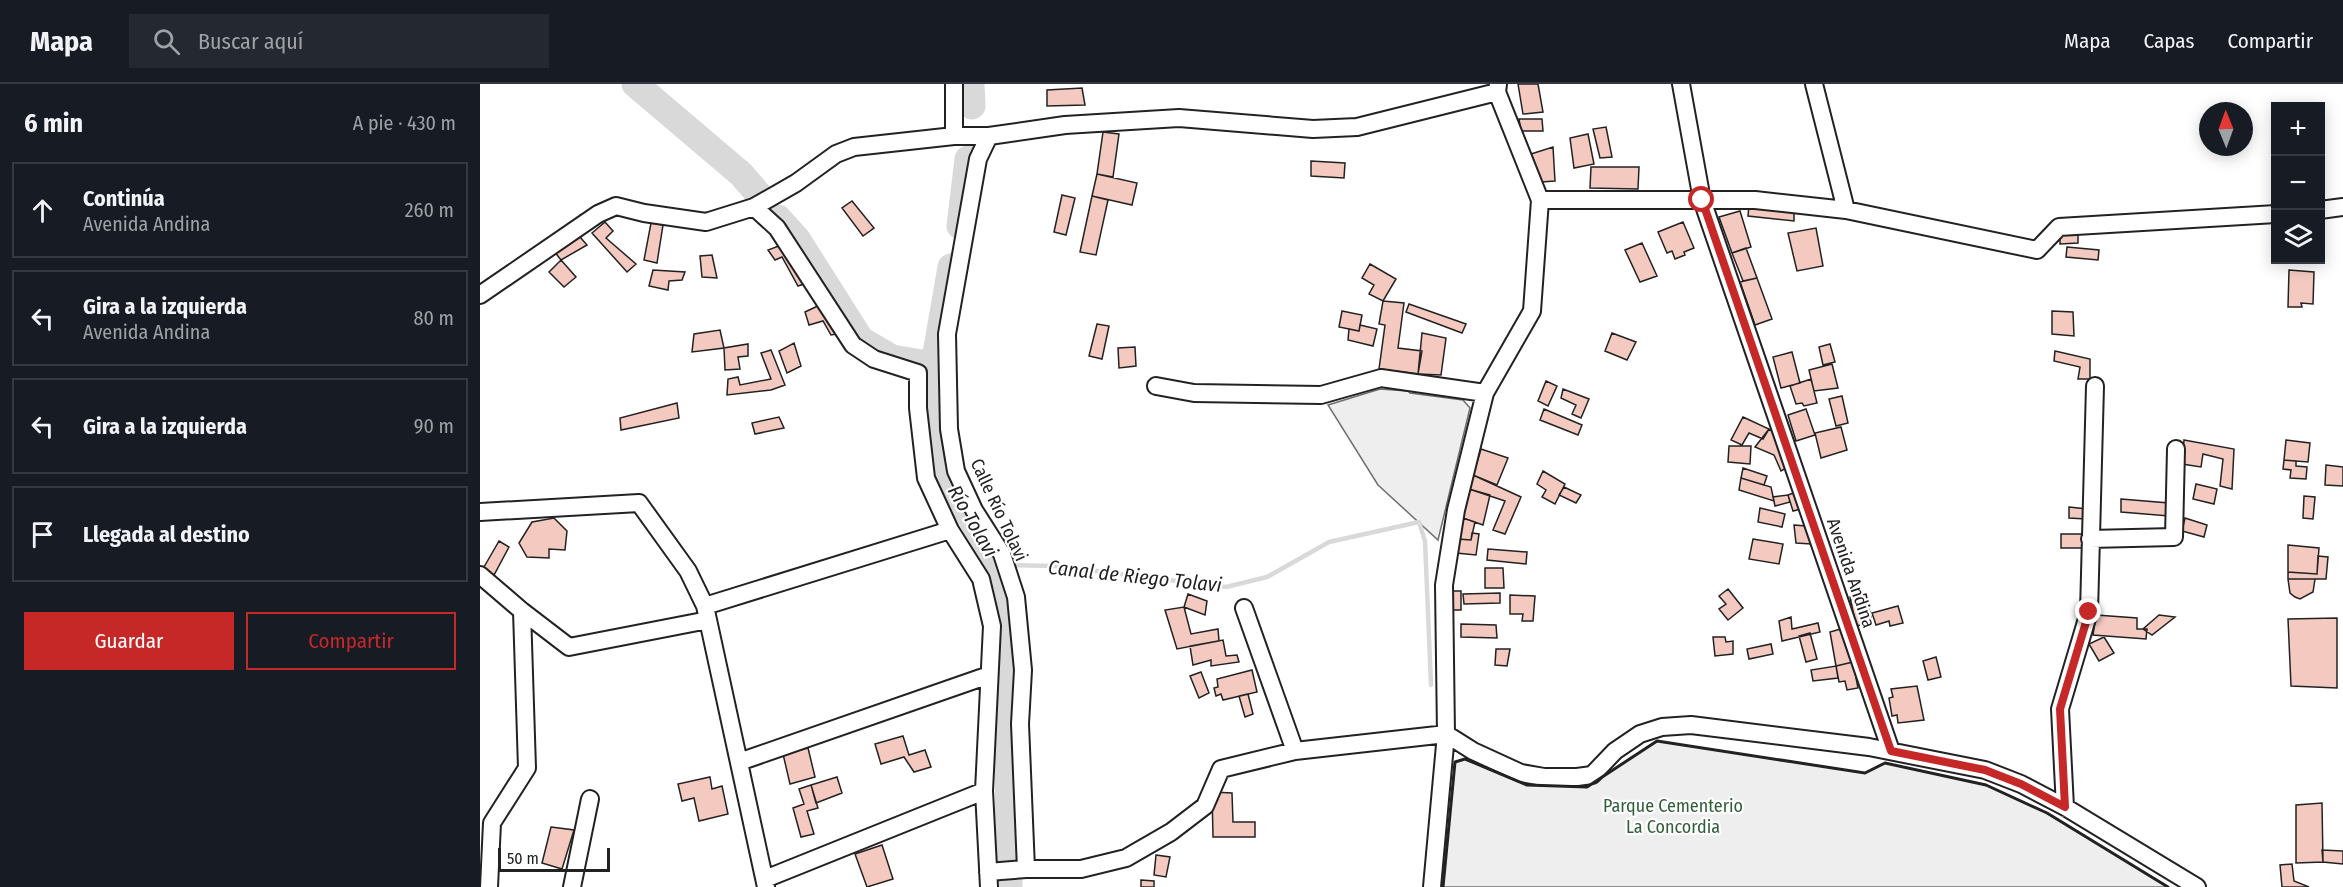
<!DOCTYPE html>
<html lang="es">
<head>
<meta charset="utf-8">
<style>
	body { margin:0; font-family:"Fira Sans Condensed",sans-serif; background:#242831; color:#f1f3f6 }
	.controls { position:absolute; right:18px; top:18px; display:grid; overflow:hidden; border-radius:0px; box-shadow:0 3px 15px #0003 }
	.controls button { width:54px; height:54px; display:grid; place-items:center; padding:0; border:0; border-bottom:2px solid #363941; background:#171b24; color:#f1f3f6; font:30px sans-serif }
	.compass { position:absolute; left:1719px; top:18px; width:54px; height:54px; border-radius:50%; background:#171b24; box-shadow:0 3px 15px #0003; rotate:359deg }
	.scale { position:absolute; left:18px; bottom:15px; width:112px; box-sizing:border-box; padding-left:6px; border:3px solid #222; border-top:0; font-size:16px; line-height:21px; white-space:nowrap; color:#222; -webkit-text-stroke:4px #fff; paint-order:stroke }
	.stop { position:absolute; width:18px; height:18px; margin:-14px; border:4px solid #c62828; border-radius:50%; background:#fff }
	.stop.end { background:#c62828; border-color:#fff; box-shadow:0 2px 6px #0008 }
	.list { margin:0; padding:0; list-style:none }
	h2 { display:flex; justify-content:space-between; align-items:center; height:78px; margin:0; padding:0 24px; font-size:26px }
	h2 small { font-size:20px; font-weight:400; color:#9ea1a6 }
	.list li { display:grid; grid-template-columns:39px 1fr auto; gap:18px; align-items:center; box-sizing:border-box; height:96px; margin:0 12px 12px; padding:0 12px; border:2px solid #363941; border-radius:0px }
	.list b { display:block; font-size:22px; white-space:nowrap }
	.list p { margin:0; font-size:20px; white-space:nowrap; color:#9ea1a6 }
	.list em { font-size:20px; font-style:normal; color:#9ea1a6 }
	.actions { display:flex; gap:12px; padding:18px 24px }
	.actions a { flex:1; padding:14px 0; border:2px solid #c62828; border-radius:0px; text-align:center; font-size:21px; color:#c62828 }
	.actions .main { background:#c62828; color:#fff }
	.icon { flex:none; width:33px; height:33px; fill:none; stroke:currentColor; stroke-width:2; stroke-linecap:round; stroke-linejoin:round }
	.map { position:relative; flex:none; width:1863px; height:803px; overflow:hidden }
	header { display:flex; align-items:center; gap:36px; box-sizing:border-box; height:84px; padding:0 30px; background:#171b24; border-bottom:2px solid #363941 }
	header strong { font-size:28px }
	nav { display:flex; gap:33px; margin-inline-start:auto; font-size:21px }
	.search { width:420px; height:54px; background:#242831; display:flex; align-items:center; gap:15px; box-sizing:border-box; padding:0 21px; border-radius:0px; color:#9ea1a6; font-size:22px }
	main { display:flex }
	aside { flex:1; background:#171b24 }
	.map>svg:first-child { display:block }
	.green { fill:#eee; stroke:#6f6f6f; stroke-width:1.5 }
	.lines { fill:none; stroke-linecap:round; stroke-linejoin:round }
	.stream { stroke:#d9d9d9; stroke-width:4.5 }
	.river { stroke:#d9d9d9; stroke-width:27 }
	.building { fill:#f3c9c0; stroke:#222; stroke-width:1.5 }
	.minor-casing { stroke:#222; stroke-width:20 }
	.minor { stroke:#fff; stroke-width:16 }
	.wall { stroke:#222; stroke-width:3 }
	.route { stroke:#c62828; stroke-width:8 }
	.labels { text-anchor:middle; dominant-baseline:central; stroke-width:4.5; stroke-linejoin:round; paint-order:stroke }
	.street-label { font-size:18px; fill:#222; stroke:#fff }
	.park-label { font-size:18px; fill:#2f5e38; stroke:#fff }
	.water-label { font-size:20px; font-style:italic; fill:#222; stroke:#fff }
</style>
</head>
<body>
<header>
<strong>Mapa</strong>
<div class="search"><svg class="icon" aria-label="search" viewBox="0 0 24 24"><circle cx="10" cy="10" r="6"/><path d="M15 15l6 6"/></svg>Buscar aquí</div>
<nav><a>Mapa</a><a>Capas</a><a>Compartir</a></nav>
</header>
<main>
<aside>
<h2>6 min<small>A pie · 430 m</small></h2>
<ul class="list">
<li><svg class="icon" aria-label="ahead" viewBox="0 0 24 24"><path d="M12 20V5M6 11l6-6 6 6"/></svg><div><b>Continúa</b><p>Avenida Andina</p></div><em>260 m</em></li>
<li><svg class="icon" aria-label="left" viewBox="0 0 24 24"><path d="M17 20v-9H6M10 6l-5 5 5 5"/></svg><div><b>Gira a la izquierda</b><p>Avenida Andina</p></div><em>80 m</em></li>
<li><svg class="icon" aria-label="left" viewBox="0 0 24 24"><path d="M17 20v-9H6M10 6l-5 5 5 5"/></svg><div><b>Gira a la izquierda</b></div><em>90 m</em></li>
<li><svg class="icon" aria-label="arrive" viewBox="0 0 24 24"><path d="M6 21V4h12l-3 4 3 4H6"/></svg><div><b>Llegada al destino</b></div></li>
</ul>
<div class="actions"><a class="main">Guardar</a><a>Compartir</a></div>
</aside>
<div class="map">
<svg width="1863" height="803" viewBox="0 0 1863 803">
	<rect width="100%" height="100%" fill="#fff"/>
	<path class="green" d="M900 305 928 307 930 309 983 316 990 324 958 456 898 401 848 321Z
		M1177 657 1385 689 1405 679 1506 701 1567 729 1688 803H963L975 678 985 675 1047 701 1107 703Z"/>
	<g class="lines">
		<path class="stream" d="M529 481 576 482 746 503 787 493 849 458 939 438 945 457 951 601"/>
		<path class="river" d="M155 0 261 90 280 112
			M491 0 492 22
			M298 134 317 155 381 256 412 274 454 281
			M480 142 488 75
			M471 183 454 281 457 355 467 392 517 480 527 528 529 803"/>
	</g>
	<path class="building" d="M1038 0H1058L1063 28 1043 30Z
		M602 4 605 21 567 22V6Z
		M1039 35H1062L1063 47H1041Z
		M1126 43 1132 73 1120 74 1113 45Z
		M623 48 639 50 633 93 617 90Z
		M1108 50 1114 80 1094 84 1090 54Z
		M1073 63 1075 97 1061 98 1051 70Z
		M831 77 865 79 864 94 831 92Z
		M1111 83H1159L1158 105 1110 104Z
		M617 90 657 99 652 121 612 112Z
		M582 111 595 114 586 151 574 148Z
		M612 112 628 116 616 171 600 168Z
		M372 117 394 144 383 152 362 124Z
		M1269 120 1314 125V137L1268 132Z
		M1260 127 1271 163 1252 169 1239 133Z
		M125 138 133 147 126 154 156 180 147 188 112 149Z
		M1203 138 1214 164 1204 168 1205 171 1195 175 1192 167 1187 169 1178 148Z
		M171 139 183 141 177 179 164 176Z
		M1336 144 1343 182 1317 187 1308 149Z
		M1580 146H1598V159L1580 160Z
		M100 153 107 161 81 176 74 167Z
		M1162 159 1177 192 1160 198 1145 166Z
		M304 160 330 198 318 202 302 173 295 176 288 166Z
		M1587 163 1619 166 1618 176 1586 173Z
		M1266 164 1277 194 1263 197 1252 169Z
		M232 171 237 194 222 193 220 172Z
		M81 176 96 193 84 203 69 188Z
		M890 180 916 195 903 217 889 210 894 201 882 194Z
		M173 186 205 188 202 196 189 197 188 206 169 202Z
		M1809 186 1834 188 1833 220 1821 219 1822 223H1808Z
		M1277 194 1292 235 1275 241 1260 198Z
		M903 217 924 219 918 264 942 267 938 290 899 285 905 241 899 240Z
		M344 219 363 249 351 251 343 237 329 241 325 228Z
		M929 220 986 240 982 249 926 228Z
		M862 227 882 231 879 247 859 243Z
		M1572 227 1593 228 1594 252 1572 250Z
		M617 240 629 242 622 275 609 272Z
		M880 241 897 245 893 262 868 256 869 245 879 247Z
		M240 246 244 264 212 268 214 250Z
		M942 249 966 254 961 291 938 290Z
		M1132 249 1156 258 1147 276 1125 267Z
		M314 259 321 282 307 289 299 267Z
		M268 260V272L258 273 260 285 245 286 244 264Z
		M1350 260 1355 278 1343 281 1339 263Z
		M655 263 656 282 639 284 638 264Z
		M291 266 305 301 291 306 247 311 248 295 258 293 260 301 291 295 281 269Z
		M1575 267 1610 275V295H1598L1600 283 1574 277Z
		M1312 268 1320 299 1301 304 1293 273Z
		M1352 280 1358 304 1334 307 1329 286Z
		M1331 295 1337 319 1324 322 1322 319 1316 320 1310 302Z
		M1066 297 1077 302 1068 322 1058 317Z
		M1083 305 1109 315 1101 334 1092 330 1096 321 1081 314Z
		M1362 312 1368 339 1356 342 1349 315Z
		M197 319 199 334 141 346 140 334Z
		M1064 325 1102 341 1098 351 1060 336Z
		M1326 325 1335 351 1316 357 1308 331Z
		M299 333 304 344 275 350 272 339Z
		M1263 333 1289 345 1283 355 1269 349 1262 361 1251 356Z
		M1361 343 1367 366 1341 374 1335 349Z
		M1289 345 1301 354 1312 381 1301 387 1294 371 1275 363Z
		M1704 356 1754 365 1752 405 1740 402 1743 375 1723 370 1721 383 1702 380Z
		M1806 356 1830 359 1828 378 1804 376Z
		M1249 362H1271L1270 380 1248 378Z
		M1001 365 1028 374 1017 401 993 391Z
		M1804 376 1816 377V382L1827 383 1826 395 1810 394 1811 386 1803 385Z
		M1846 381 1863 383V402L1845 401Z
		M1263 384 1287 392 1284 401 1261 394Z
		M1063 387 1085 400 1075 420 1062 413 1066 406 1057 400Z
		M993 391 1041 413 1025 450 1013 446 1025 417 989 405Z
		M1261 394 1291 403 1294 417 1259 406Z
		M1716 400 1737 405 1734 420 1713 415Z
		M1084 403 1101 411 1096 419 1079 411Z
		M989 405 1010 411 1003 441 983 434Z
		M1319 407 1325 424 1313 427 1308 411Z
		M1308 411 1310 418 1295 422 1293 413Z
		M1824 412 1835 413 1833 435 1823 434Z
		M1641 415 1689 419V432L1641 428Z
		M1589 423 1607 425 1606 435 1589 434Z
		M1280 424 1305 430 1302 443 1278 438Z
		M74 434 87 447 85 466 69 465V474L47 473 39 459 52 438Z
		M983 434 995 438 991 456 978 455Z
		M1705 434 1727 441 1724 453 1702 447Z
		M1314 441 1326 442 1331 460 1316 459Z
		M992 449 999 450 996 471 976 469 978 455 991 456Z
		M1581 450H1603V464H1581Z
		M1273 455 1303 460 1299 480 1269 475Z
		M19 457 29 463 14 491 4 483Z
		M1808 461 1839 464 1837 490 1808 488Z
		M1008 465 1047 468 1046 480 1007 476Z
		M1838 472 1848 473 1846 495H1808V488L1837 490Z
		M1005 484H1023L1024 504H1005Z
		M1808 495H1835L1833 508 1820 515 1815 513 1810 509Z
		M1248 505 1263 524 1248 536 1239 525 1246 520 1239 512Z
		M969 507H981V526H969Z
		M1020 509V519L984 520 983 510Z
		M708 510 727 517 725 531 704 523Z
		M1386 510 1392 539 1376 542 1370 513Z
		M1030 511 1055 512 1053 537H1042L1043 530H1030Z
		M1418 522 1423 539 1410 542 1409 537 1396 541 1392 529Z
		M704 523 711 550 738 545 739 557 697 565 685 526Z
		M1616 531 1657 534V545H1667L1666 555 1613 551Z
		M1679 531 1695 533 1672 551 1663 545Z
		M1311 533 1312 545 1338 539 1340 548 1302 557 1299 537Z
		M1857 534V604L1811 602 1808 535Z
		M981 540 1016 541 1017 554 981 553Z
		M1364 544 1373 578 1356 582 1350 548Z
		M1330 549 1337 575 1326 578 1319 552Z
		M1233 553H1245L1246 558 1253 557V570L1235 572Z
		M1624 553 1634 569 1619 577 1609 560Z
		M743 556 746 572 757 571 759 578 731 582V576L713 581 710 562Z
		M1291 560 1293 570 1269 575 1267 565Z
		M1016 565H1030L1027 582 1015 581Z
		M1456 573 1461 593 1448 596 1443 577Z
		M1373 578 1378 604 1367 606 1365 597 1359 598 1356 582Z
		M1356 582 1358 594 1333 597 1331 586Z
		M772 586 777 608 743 616 741 610 736 612 734 604 738 603 737 595Z
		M721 588 729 609 719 614 710 592Z
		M1437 602 1444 636 1418 639 1417 631 1412 632 1409 614 1413 613 1411 605Z
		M768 610 773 630 765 633 759 612Z
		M423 652 429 671 445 666 451 683 434 688 424 673 401 680 395 660Z
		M328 664 335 693 310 700 303 670Z
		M230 693 232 705 242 702 248 730 219 737 214 714 202 717 198 700Z
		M357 693 362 709 336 719 331 701Z
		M331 701 338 724 327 727 334 750 321 753 313 724 324 720 319 705Z
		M732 708 752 709 753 738H775V753H733Z
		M1842 719 1843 778 1816 779V721Z
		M71 743 94 746 82 785 62 779Z
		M402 761 413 795 387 803 375 770Z
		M1842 766 1863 767V780L1843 778Z
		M676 771 690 773 686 793 674 791Z
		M1812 780 1814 797 1829 803H1802L1800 781Z
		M661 796 674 797V803H661Z"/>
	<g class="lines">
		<defs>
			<path id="minor" d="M1201 0 1222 116 1411 667
				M1334 0 1366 126
				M474 52V0
				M509 52 498 75 467 250 469 345 476 387 494 426 522 470 536 513 543 586 540 640 546 785
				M1060 116H1275L1366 126 1557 166 1579 143 1796 130
				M274 123 297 144 373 261 394 275 438 289V324L446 394 470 446 501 495 512 542 504 707 509 803
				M1840 126 1863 123
				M0 211 118 130 136 122 164 129 226 138 274 123 316 99 356 70 374 63 474 52H509L585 41 699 34 833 45 877 43 1017 8
				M676 302 714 309 841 311 901 294 1005 309
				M0 428 159 419 208 487 225 522 286 803
				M1610 455 1694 453 1696 365
				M0 491 42 527 89 563 228 536
				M225 522 470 446
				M764 524 815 667
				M259 678 509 591
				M1585 723 1580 625 1609 528 1615 302
				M508 788 546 785H601L646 774 691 748 725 722 741 685 815 667 966 650 993 667 1041 689 1064 693H1097L1112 691 1135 667 1160 650 1182 643 1211 641 1389 663 1505 686 1541 700 1585 723 1717 803
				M285 795 504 707
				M9 803 12 739 47 684 42 527
				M92 803 110 715
				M952 803 966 650 964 501 976 426 1005 309 1052 227 1060 116 1017 8 1018 0"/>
		</defs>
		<use href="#minor" class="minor-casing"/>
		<use href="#minor" class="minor"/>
		<path class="wall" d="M963 803 975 678 985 675 1047 701 1107 703 1177 657 1385 689 1405 679 1506 701 1567 729 1688 803"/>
	</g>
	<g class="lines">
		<path class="route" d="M1222 116 1411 667 1505 686 1541 700 1585 723 1580 625 1609 528"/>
	</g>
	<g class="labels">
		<g class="street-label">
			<text transform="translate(519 426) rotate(65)">Calle Río Tolavi</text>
			<text transform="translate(1371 489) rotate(71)">Avenida Andina</text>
		</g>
		<g class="park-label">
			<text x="1193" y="722">Parque Cementerio<tspan x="1193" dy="21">La Concordia</tspan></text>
		</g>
		<g class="water-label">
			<text transform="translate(493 437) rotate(60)">Río Tolavi</text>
			<text transform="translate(655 492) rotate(6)">Canal de Riego Tolavi</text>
		</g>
	</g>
</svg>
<div class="controls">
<button>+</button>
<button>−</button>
<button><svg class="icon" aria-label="layers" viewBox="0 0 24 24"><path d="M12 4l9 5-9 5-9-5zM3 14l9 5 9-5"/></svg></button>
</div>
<svg class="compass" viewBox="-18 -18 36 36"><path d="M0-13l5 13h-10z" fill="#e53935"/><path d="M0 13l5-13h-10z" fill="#9ea1a6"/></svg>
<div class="scale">50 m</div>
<div class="stop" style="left:1222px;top:116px"></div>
<div class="stop end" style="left:1609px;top:528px"></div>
</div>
</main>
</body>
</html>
